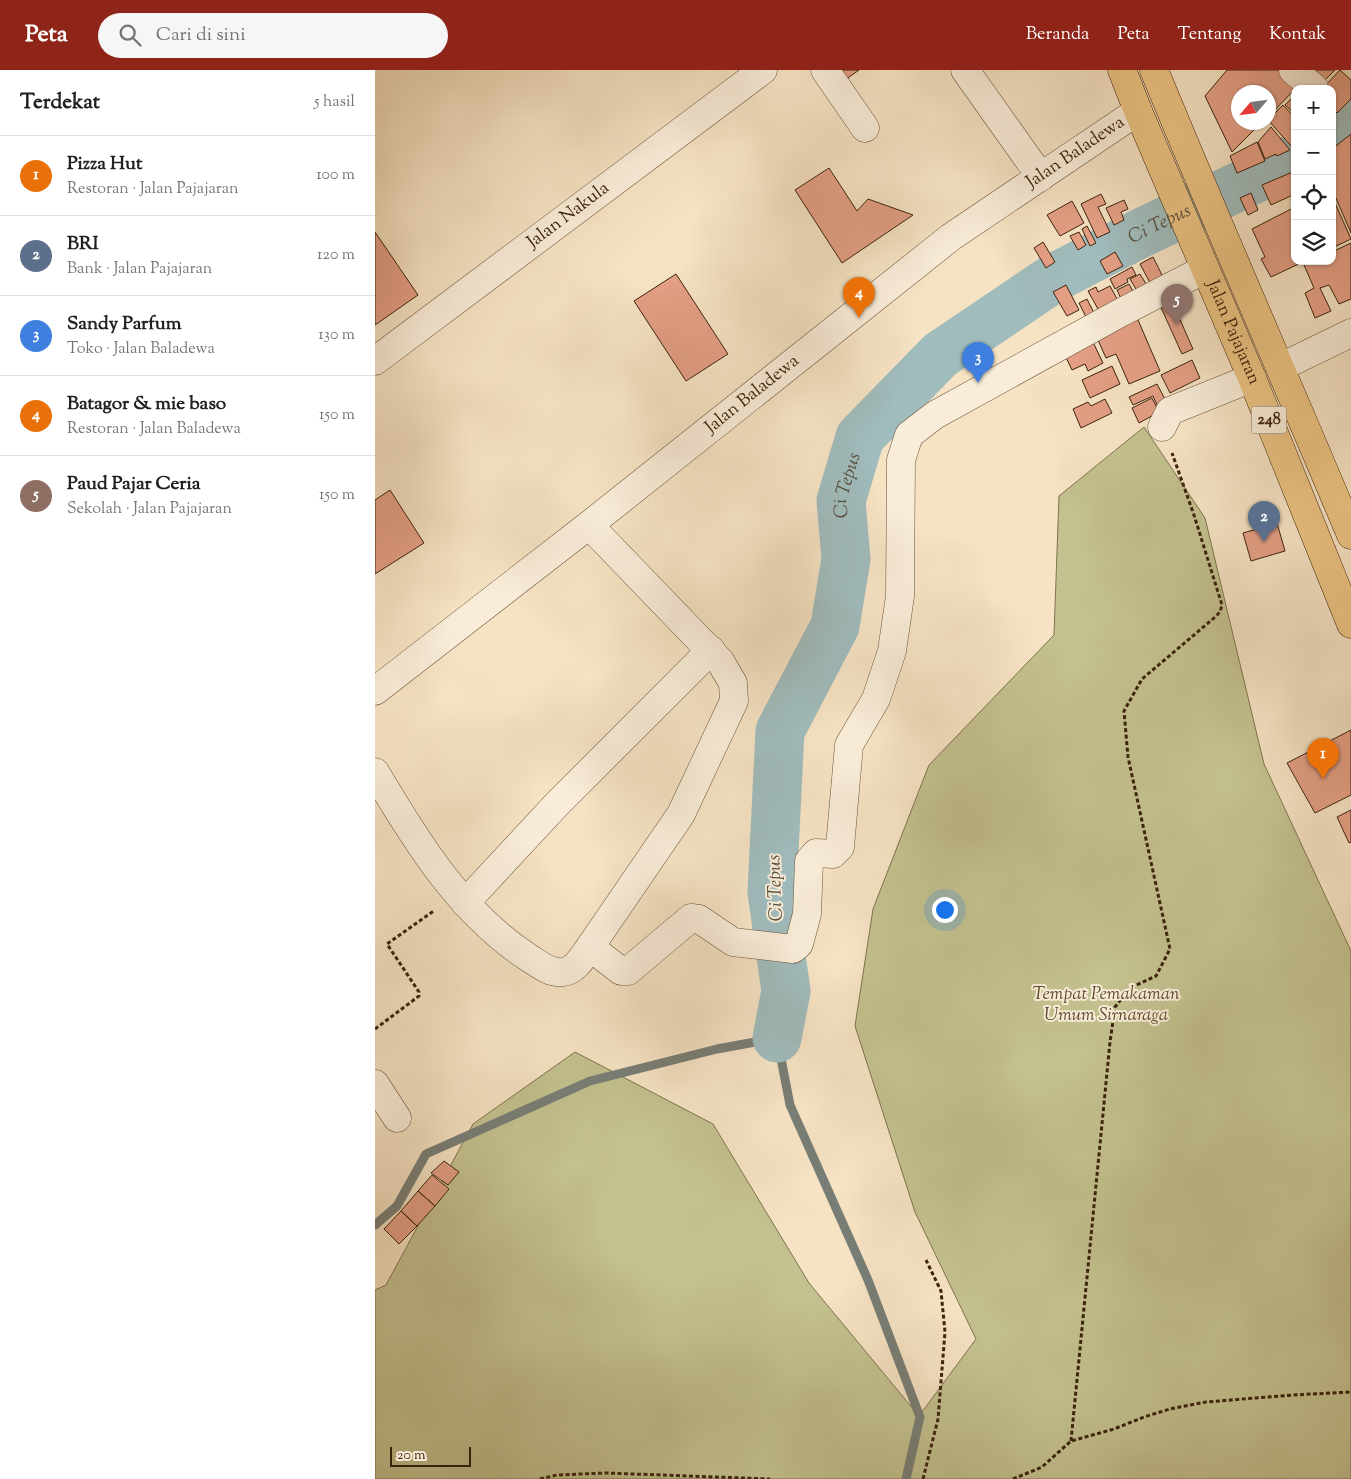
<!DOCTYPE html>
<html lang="id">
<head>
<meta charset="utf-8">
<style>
	body { margin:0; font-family:"Sorts Mill Goudy",serif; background:#f6f6f6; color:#202124 }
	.controls { position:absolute; right:15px; top:15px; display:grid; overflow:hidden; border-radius:10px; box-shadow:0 1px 4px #0004 }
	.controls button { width:45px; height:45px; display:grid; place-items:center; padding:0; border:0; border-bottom:1px solid #e0e0e0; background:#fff; color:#202124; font:25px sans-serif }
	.compass { position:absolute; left:856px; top:15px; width:45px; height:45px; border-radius:50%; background:#fff; box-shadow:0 1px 4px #0004; rotate:242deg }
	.scale { position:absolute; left:15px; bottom:12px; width:81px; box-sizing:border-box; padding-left:5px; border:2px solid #3b220b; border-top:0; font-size:14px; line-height:18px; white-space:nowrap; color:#3b220b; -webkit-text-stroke:4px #f9edd9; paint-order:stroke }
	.you { position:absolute; left:569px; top:839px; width:18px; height:18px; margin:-12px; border:4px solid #fff; border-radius:50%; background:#1a73e8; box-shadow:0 0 0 8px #1a73e833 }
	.badge { display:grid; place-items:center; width:32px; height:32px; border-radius:50%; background:#8f2418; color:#fff; font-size:16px; font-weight:700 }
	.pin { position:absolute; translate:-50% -41px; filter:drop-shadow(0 1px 2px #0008) }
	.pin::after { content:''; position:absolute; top:26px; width:18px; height:15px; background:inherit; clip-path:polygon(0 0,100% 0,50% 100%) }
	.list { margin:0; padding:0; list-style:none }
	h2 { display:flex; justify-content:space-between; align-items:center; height:65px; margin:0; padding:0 20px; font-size:21px }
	h2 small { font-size:16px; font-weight:400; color:#757577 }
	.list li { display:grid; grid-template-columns:32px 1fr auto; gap:15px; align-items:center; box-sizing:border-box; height:80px; padding:0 20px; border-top:1px solid #e0e0e0 }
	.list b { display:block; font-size:19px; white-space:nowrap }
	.list p { margin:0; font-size:16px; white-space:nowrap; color:#757577 }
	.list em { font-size:16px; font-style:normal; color:#757577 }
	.icon { flex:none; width:28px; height:28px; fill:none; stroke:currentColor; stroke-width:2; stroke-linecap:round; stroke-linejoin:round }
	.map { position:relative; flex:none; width:976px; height:1409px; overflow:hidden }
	header { display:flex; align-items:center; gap:30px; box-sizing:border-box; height:70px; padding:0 25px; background:#8f2418; color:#fff }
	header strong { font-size:24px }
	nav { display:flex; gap:28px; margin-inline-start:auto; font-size:18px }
	.search { width:350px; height:45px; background:#f6f6f6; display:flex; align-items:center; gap:12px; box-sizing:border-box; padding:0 18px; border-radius:28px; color:#757577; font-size:19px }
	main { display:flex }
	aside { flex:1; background:#fff }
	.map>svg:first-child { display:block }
	.green { fill:#c3c18f; stroke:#7f724d }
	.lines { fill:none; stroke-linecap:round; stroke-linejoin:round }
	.stream { stroke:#787e76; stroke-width:9 }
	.river { stroke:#a0bcbd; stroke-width:49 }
	.building { fill:#e49f85; stroke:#3b220b }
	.minor-casing { stroke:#6a5239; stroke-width:29 }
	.trunk-casing { stroke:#3b220b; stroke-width:29 }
	.path { stroke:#3b220b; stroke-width:3; stroke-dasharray:4 2.5; stroke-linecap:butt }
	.minor { stroke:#f9edd9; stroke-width:28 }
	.trunk { stroke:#ebc282; stroke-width:28 }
	.labels { text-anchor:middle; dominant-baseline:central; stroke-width:4; stroke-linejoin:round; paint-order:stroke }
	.shield { fill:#f9edd9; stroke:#745f49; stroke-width:1 }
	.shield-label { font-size:16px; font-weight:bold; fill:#3b220b }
	.street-label { font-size:18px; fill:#3b220b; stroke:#f9edd9 }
	.park-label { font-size:18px; font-style:italic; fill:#5d4a2c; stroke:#f9edd9 }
	.water-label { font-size:19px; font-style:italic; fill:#595040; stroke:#f9edd9 }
</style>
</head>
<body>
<header>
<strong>Peta</strong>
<div class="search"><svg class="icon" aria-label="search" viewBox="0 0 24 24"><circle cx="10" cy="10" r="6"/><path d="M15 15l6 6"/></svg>Cari di sini</div>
<nav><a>Beranda</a><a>Peta</a><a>Tentang</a><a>Kontak</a></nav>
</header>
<main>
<aside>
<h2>Terdekat<small>5 hasil</small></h2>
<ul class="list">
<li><span class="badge" style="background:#e8710a">1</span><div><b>Pizza Hut</b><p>Restoran · Jalan Pajajaran</p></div><em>100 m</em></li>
<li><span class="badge" style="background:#5c6f8a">2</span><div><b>BRI</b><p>Bank · Jalan Pajajaran</p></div><em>120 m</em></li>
<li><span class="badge" style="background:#3f7fe0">3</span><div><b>Sandy Parfum</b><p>Toko · Jalan Baladewa</p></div><em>130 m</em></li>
<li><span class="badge" style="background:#e8710a">4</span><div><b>Batagor &amp; mie baso</b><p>Restoran · Jalan Baladewa</p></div><em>150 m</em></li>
<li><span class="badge" style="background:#8d6e63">5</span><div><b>Paud Pajar Ceria</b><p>Sekolah · Jalan Pajajaran</p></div><em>150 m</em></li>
</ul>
</aside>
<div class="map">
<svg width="976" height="1409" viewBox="0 0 976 1409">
	<rect width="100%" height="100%" fill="#f6e3c4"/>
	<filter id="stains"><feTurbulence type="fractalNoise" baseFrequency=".004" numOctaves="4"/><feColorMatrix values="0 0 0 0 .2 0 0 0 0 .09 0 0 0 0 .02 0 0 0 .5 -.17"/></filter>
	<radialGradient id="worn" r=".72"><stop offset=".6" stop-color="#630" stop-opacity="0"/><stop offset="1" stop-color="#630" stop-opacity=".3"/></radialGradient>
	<path class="green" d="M769 357 830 448 889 694 976 881V1409H0V1220L11 1215 98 1054 200 982 338 1054 434 1213 544 1346 601 1269 540 1142 480 956 498 839 554 695 679 565 684 426Z"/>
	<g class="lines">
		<path class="stream" d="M0 1155 22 1136 51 1084 215 1011 342 979 402 968 415 1035 493 1210 545 1347 531 1409"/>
		<g class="river">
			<path d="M957 61 976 46"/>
			<path id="s1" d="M402 968 411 921 397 822 405 661 460 556 471 489 466 431 485 367 565 285 679 208 766 163 909 95 920 88"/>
		</g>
	</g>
	<path class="building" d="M453 0H484L463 15Z
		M852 0H910L920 19 894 46V22H864V52H887L857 82 830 26Z
		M927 0H960L944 16Z
		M965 0 976 10V29L962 43 957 38V19H947Z
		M920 25V44L910 35Z
		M908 35 920 48V74L916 76 894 51V49Z
		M896 57 915 80 902 86 901 84 890 89 883 72Z
		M976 64V163L957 119V79Z
		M882 72 890 91 862 103 855 86Z
		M454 98 482 141 493 129 538 145 467 193 420 120Z
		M920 101V124L896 135 887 115Z
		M876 123 883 140 873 145 865 128Z
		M726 124 731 134 723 137 735 162 722 168 706 134Z
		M957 126 976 169 957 178Z
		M749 130 753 139 746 142 749 150 739 155 731 138Z
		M697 131 709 153 685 166 672 145Z
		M920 137V191H930L896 207 886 189 890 187 877 159Z
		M712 156 721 173 715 176 707 159Z
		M0 162 43 225 0 255Z
		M704 162 711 175 703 180 695 166Z
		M668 172 680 192 671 198 659 178Z
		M976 173V229L964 234 954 215 945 218 956 241 940 248 930 223 939 218 929 195 938 191H957V182Z
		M740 182 748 196 732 204 725 191Z
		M778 187 792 215 780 222 765 194Z
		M757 197 761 205 752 209 753 212 740 219 735 209Z
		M301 204 353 284 311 311 259 231Z
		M765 204 774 219 764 224 755 209Z
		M754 214 763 231 750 237 742 220Z
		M691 215 704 240 692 246 678 222Z
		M735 216 747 238 728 248 713 221 721 217 723 222Z
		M795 227 818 279 807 284 784 233Z
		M712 229 723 251 715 255 704 233Z
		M760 243 785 301 754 314 741 284 731 288 719 261Z
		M716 268 728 293 713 301 710 294 697 300 688 281Z
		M817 290 825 308 795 323 786 305Z
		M737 296 745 314 715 328 707 310Z
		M782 314 791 331 782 335 778 326 758 335 754 327Z
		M777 328 784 342 764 353 757 338Z
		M730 329 737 343 706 358 698 339 713 332 716 336Z
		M15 420 49 473 0 504V430Z
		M902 453 910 481 876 491 868 463Z
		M976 660V725L940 743 912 693Z
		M976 740V772L974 773 962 747Z
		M69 1091 84 1102 73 1115 56 1103Z
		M57 1105 74 1119 60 1136 43 1121Z
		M43 1121 60 1136 42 1156 26 1141Z
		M26 1141 42 1156 24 1174 9 1159Z"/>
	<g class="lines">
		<defs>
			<g id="minor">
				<path d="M450 0 490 58"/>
				<path d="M590 0 666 107"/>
				<path d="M918 0 939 18"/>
				<path id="s2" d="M0 291 388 0"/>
				<path d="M906 297 976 263"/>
				<path d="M787 357 795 341 877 308"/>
				<path id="s3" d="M0 621 214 455 576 167 763 41"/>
				<path d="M0 702C41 771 85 843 154 888 164 894 175 904 188 902 201 901 208 886 215 877L306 744 359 631 358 613 345 591 214 455"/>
				<path d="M90 833 182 734 336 580"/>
				<path d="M215 877 246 901H253L316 848 324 849 358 872 418 879 424 874 432 844 434 791 441 783 458 784 465 777 474 675 501 629 517 581 525 526 526 390 534 365 560 345 745 243 830 199"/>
				<path d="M0 1014 22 1048"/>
			</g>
			<g id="trunk">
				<path id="s4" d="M747 0 763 41 877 308 976 554"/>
				<path d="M779 0C843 156 911 310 976 465"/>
			</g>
		</defs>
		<use href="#minor" class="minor-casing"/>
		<use href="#trunk" class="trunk-casing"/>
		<path class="path" d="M0 959 44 926V922L12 874 60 840
			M696 1371 735 972 740 937 755 918 781 906 795 879 753 687 749 641 767 609 839 548 845 542 847 535 819 445 797 383
			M165 1409 182 1405 231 1403 395 1409
			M548 1409 563 1349 570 1262 566 1221 551 1190
			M638 1409 667 1397 696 1371 739 1359 769 1347 795 1339 831 1332 918 1325 976 1322"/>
		<use href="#minor" class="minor"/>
		<use href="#trunk" class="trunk"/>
	</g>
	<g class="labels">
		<rect class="shield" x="876.5" y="336.5" width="35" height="27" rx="4"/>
		<g class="shield-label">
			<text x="894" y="350">248</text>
		</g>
		<g class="street-label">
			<text stroke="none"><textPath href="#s3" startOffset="884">Jalan Baladewa</textPath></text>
			<text stroke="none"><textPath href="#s2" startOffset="242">Jalan Nakula</textPath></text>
			<text stroke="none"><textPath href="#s4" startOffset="285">Jalan Pajajaran</textPath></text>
			<text stroke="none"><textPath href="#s3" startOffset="480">Jalan Baladewa</textPath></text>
		</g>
		<g class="park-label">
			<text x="731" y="925">Tempat Pemakaman<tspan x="731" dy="21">Umum Sirnaraga</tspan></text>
		</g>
		<g class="water-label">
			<text stroke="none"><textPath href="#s1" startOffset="991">Ci Tepus</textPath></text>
			<text stroke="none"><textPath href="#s1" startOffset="570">Ci Tepus</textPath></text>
			<text transform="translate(401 818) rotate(-92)">Ci Tepus</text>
		</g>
	</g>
	<rect width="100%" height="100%" filter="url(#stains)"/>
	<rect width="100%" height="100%" fill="url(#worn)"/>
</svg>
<div class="controls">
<button>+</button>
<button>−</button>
<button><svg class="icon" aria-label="locate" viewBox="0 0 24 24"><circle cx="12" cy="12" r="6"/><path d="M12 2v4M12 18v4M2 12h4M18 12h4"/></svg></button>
<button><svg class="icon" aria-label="layers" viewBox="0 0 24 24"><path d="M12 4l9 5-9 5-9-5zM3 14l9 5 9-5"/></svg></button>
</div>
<svg class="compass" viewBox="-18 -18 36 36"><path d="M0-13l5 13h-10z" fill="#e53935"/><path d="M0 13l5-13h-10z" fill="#757577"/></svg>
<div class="scale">20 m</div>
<div class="you"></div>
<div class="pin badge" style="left:948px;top:709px;background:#e8710a">1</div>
<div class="pin badge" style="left:889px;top:472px;background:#5c6f8a">2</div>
<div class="pin badge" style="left:603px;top:313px;background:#3f7fe0">3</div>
<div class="pin badge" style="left:484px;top:248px;background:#e8710a">4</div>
<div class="pin badge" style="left:802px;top:255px;background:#8d6e63">5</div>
</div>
</main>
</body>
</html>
